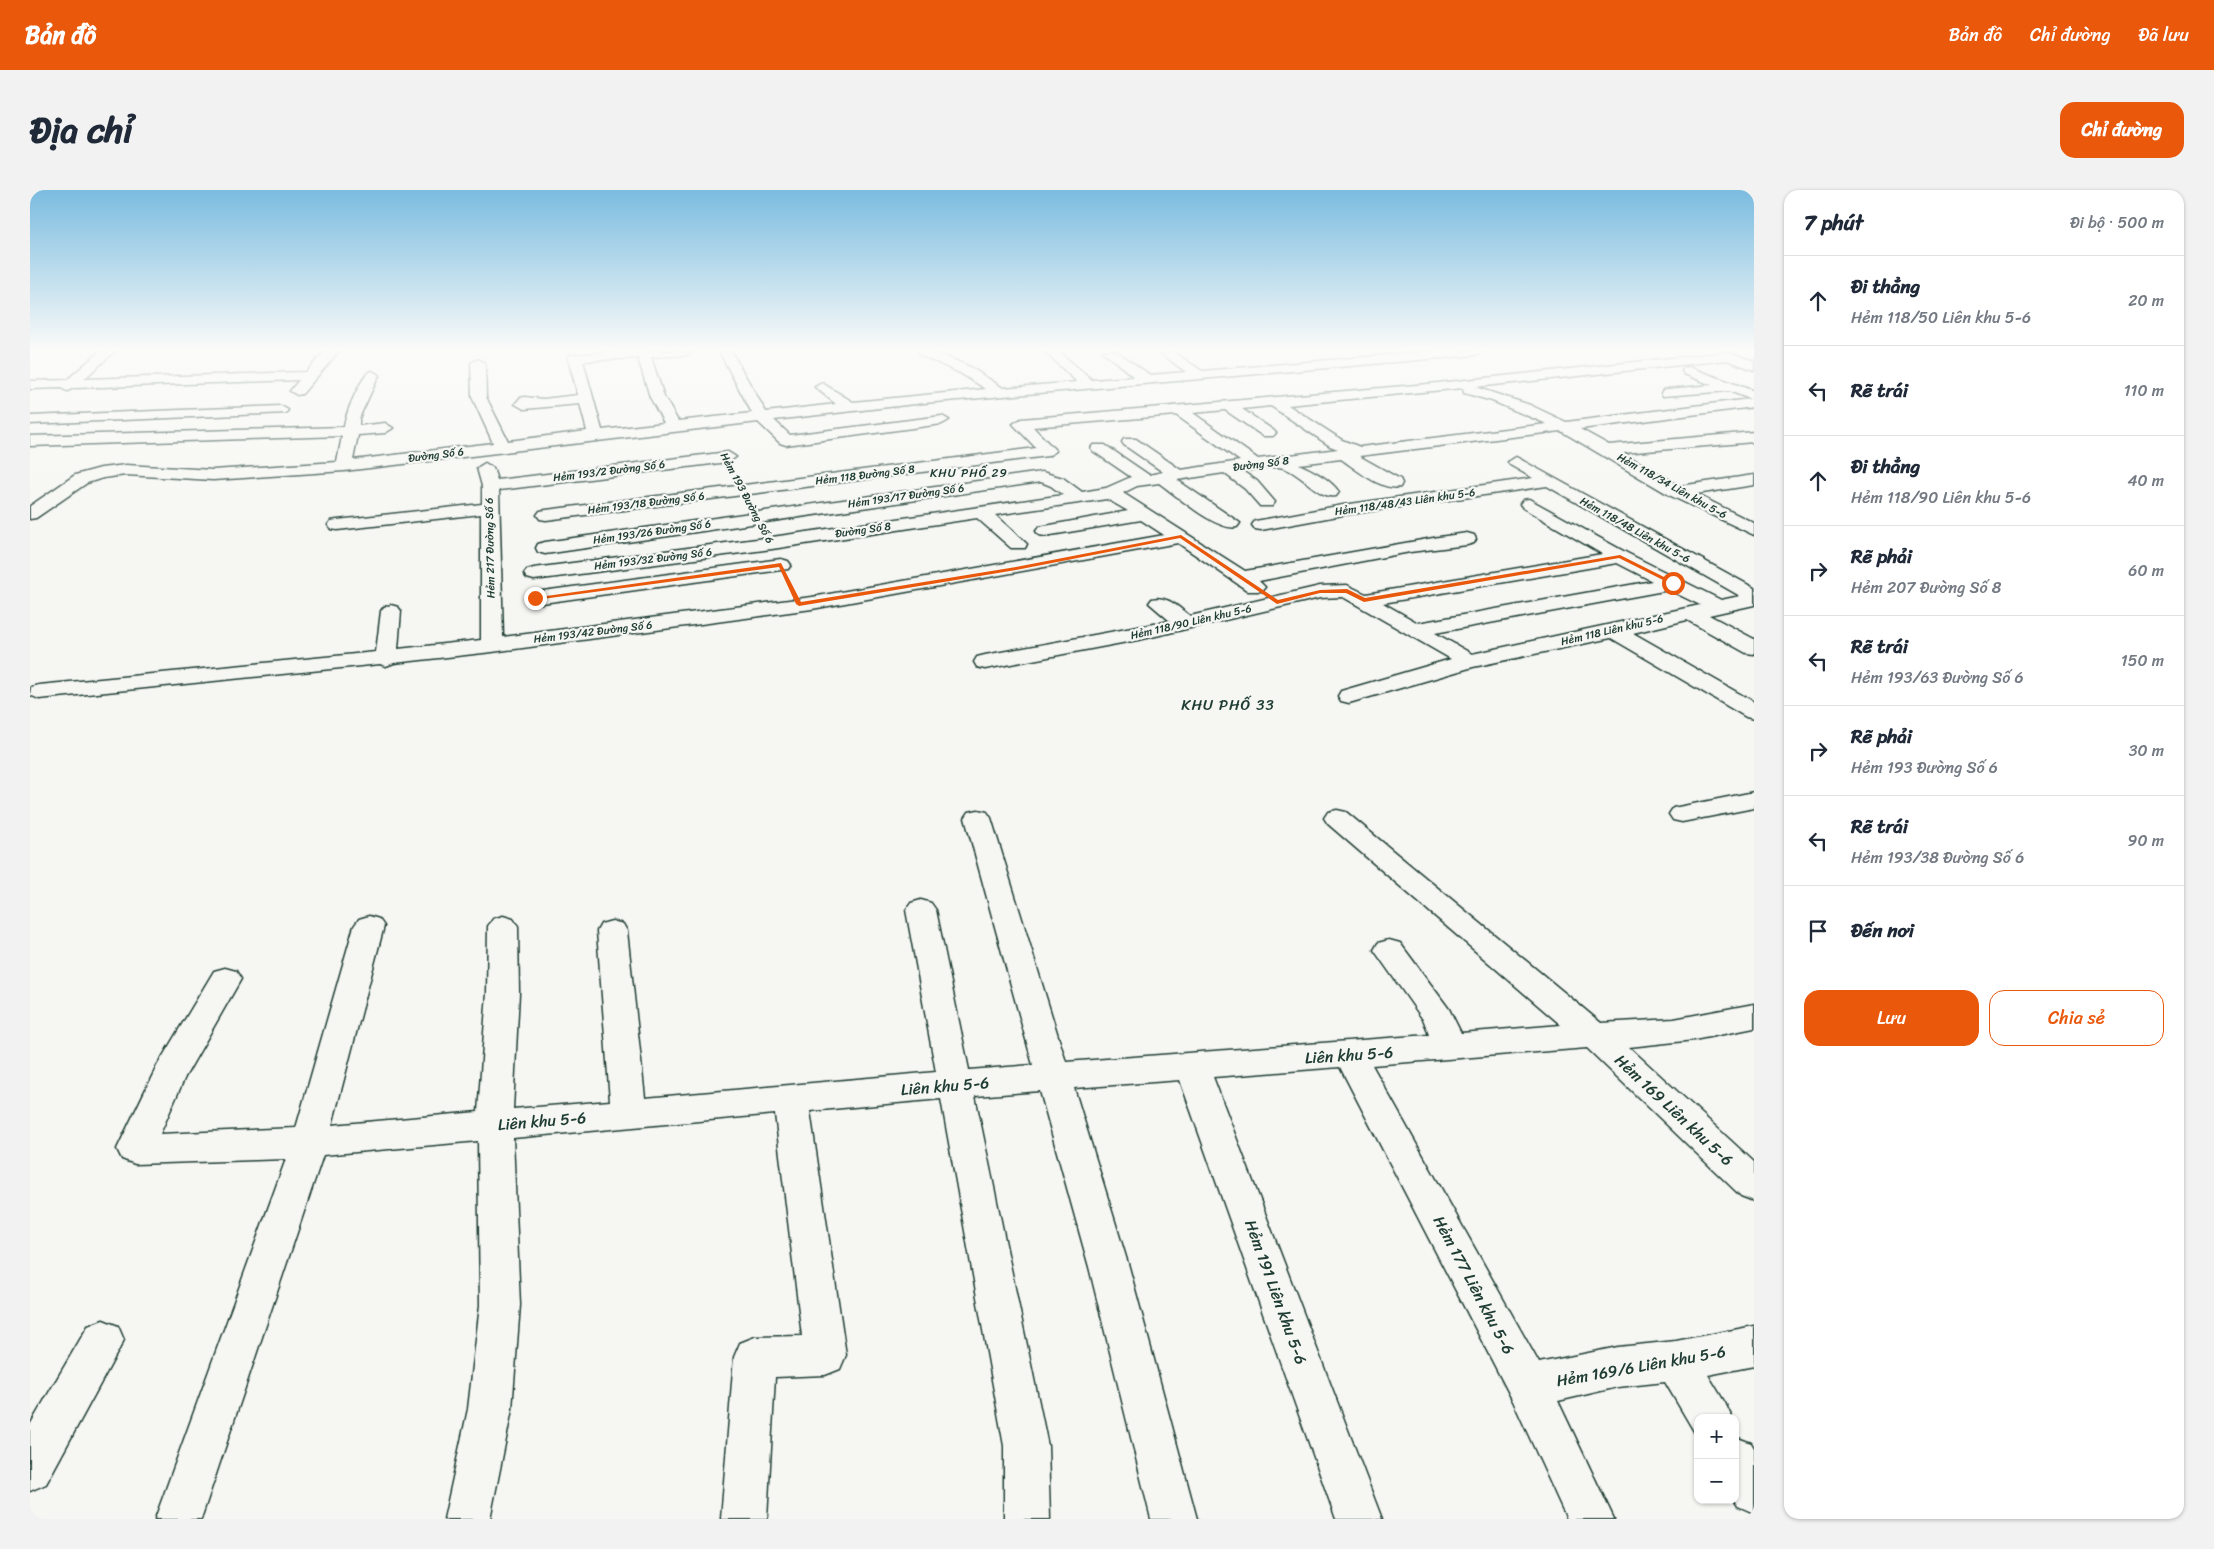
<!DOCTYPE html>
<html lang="vi">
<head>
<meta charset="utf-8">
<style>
	body { margin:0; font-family:Sriracha,sans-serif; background:#f2f2f3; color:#1f2937 }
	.controls { position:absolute; right:15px; bottom:15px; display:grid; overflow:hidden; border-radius:10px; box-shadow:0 1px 4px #0004 }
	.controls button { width:45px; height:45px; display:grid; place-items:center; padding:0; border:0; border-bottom:1px solid #e0e1e3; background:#fff; color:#1f2937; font:25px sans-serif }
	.stop { position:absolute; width:15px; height:15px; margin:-11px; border:4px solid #ea580c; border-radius:50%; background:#fff }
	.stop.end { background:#ea580c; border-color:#fff; box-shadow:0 1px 5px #0008 }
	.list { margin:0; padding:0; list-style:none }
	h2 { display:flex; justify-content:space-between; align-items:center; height:65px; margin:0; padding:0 20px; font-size:21px }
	h2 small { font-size:16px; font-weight:400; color:#747a83 }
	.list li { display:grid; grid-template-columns:32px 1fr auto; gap:15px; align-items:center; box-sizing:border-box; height:90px; padding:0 20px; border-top:1px solid #e0e1e3 }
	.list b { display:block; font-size:19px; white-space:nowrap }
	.list p { margin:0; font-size:16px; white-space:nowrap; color:#747a83 }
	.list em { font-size:16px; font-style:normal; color:#747a83 }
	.actions { display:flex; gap:10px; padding:15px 20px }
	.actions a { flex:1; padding:11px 0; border:1px solid #ea580c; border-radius:15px; text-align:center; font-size:18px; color:#ea580c }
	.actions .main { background:#ea580c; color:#fff }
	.icon { flex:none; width:28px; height:28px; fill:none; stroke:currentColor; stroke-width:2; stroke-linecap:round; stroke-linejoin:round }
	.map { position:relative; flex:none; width:1724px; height:1329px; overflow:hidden; border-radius:15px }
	header { display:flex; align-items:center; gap:30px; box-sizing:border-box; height:70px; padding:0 25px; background:#ea580c; color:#fff }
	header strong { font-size:24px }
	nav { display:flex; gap:28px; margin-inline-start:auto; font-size:18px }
	.intro { display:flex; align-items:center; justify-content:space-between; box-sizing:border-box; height:120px; padding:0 30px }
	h1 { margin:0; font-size:35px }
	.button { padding:12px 22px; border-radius:15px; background:#ea580c; color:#fff; font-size:18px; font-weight:700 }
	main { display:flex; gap:30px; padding:0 30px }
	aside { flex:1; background:#fff; border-radius:15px; box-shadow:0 1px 4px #0004 }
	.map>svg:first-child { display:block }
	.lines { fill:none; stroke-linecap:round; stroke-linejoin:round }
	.minor-casing { stroke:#1f3d34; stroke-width:3 }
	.minor { fill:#f6f6f2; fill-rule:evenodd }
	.route { fill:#ea580c }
	.labels { text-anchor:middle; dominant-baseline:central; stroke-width:4.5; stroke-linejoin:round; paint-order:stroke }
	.far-street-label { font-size:11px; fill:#1f3d34; stroke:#f6f6f2 }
	.far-neighbourhood-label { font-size:12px; letter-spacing:1px; fill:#1f3d34; stroke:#f6f6f2 }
	.neighbourhood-label { font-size:15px; letter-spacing:1px; fill:#1f3d34; stroke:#f6f6f2 }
	.near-street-label { font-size:16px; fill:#1f3d34; stroke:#f6f6f2 }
</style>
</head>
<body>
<header>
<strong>Bản đồ</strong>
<nav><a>Bản đồ</a><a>Chỉ đường</a><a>Đã lưu</a></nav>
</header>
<div class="intro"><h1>Địa chỉ</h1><a class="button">Chỉ đường</a></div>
<main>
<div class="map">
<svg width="1724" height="1329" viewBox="0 0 1724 1329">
	<rect width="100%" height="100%" fill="#f6f6f2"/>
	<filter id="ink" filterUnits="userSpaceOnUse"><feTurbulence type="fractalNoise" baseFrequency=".02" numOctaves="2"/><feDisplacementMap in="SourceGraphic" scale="10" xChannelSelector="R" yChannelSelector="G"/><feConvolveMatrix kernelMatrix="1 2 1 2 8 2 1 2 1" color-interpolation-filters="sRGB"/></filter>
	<g filter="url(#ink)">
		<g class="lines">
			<defs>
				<path id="minor" d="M70 161H85L54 189 276 182 295 161H309L272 204 267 205 260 201 269 190 44 198 37 201 31 198 0 199V191L37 190Z
					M597 161H663L657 165 621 167 634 207 648 231 722 223 689 161H701L736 222 806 214 785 197 792 193 823 212 956 199 930 183 890 165 889 161H903L940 177 973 198 1047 192 1014 161H1028L1062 190 1104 187 1072 161H1086L1120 185 1156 182 1128 161H1142L1172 181 1403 161H1453L1446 165 894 213 744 230 760 245 912 226 919 230 912 234 756 255 750 253 728 232 314 281 183 290 96 285 73 288 57 293 6 328 0 329V316L45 285 71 278 96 275 183 280 307 272 312 246 0 256V246L314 237C315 225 332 183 342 181L349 185 329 228V236L355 233 363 238 355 243 328 245 323 270 463 253 442 207 441 173 448 169 455 173 456 207 478 251 557 241 550 214 494 219 485 214 490 208 495 207 513 209 548 205 538 168 540 165ZM608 168 620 207 634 233 572 240 553 171Z
					M1698 162 1724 171V180L1697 170 1445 197 1500 215 1536 232 1720 209 1699 201 1633 206 1631 203 1633 200 1638 199 1682 195 1654 184 1652 181 1654 178 1659 177 1724 201V217L1550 239 1579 255 1724 242V252L1593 263 1650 296 1724 285V295L1666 304 1724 333V345L1641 306 1531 241 1329 266 1370 289 1372 293 1370 297C1351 301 1326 279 1311 269L1269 274C1283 281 1299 288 1309 302L1306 306C1288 310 1268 278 1248 277 1237 276 1223 280 1212 281L1227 291 1245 312 1242 316H1230L1215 299 1194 283 1147 290 1210 333 1207 337C1187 342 1146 305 1129 293L1107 296 1093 303 1215 381 1409 347 1437 343 1444 345 1446 349 1444 353 1437 355 1380 362 1229 391 1235 397 1232 401H1218L1148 353 782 419 462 462 364 473 356 476 350 474 9 509 0 505 1 497 9 495 346 462 351 421 354 417 361 415 368 417 371 421 368 459 451 450V324L307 340 301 339 298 335 301 331 307 330 452 314V296L447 278 455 273 463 278 467 290 698 262 706 267 698 272 469 300 473 447 782 407 1134 345 1111 330 1015 346 1009 345 1006 341 1009 337 1015 336 1098 321 1077 309 965 325 997 354 995 358H981L947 328 742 359 504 390 497 388 494 384 497 380 504 378 742 347 1033 305 1021 296 1011 292 515 364 508 362 506 358 508 354 515 352 1012 282 1033 288 1052 302 1076 298 1101 287 1063 261 1061 258 1063 255H1075L1119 285 1133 282 1094 255 1092 252 1094 249H1106L1151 280 1210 271 1146 225 1003 237 1026 261 1018 266 516 330 510 329 507 325 510 321 516 320 1006 258 983 234 991 229 1398 194ZM1433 198 1434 203 1462 211 1517 234 1330 257 1312 250 1258 215ZM1241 216 1300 256 1308 259 1228 269 1163 223 1195 220 1233 246H1243L1246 243 1243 240 1212 219Z
					M251 216 258 220 256 223 0 234V226Z
					M1486 267 1724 398V415L1679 425 1724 449V464L1716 463 1657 430 1603 443 1724 512V529L1716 527 1581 448 1443 477 1319 513 1311 511 1308 506 1311 501 1421 469 1313 407 1290 408 1113 449 955 479 947 477 944 472 947 467 955 465 1140 431 1119 413 1122 409C1137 405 1148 417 1160 426L1290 396 1317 395 1336 404 1572 364 1493 318 1490 314 1493 310 1499 309 1597 363 1691 410 1710 406 1517 296 1313 325 1231 340 1225 339 1222 335 1225 331 1231 330 1313 315 1503 288 1480 275 1478 272ZM1587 373 1622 391 1388 433 1353 413ZM1639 400 1670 415 1442 464 1405 443Z
					M751 369 758 371 761 375 758 379 505 414 498 412 495 408 498 404 505 402Z
					M1724 602V618L1652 632 1643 630 1639 624 1643 618Z
					M948 620 957 622 961 628 1036 872 1399 845 1394 831 1344 760 1348 753 1359 750 1370 753 1419 819 1431 843 1531 835 1298 634 1294 628 1298 622 1307 620 1316 622 1571 833 1644 829 1724 814V838L1664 850 1599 857 1724 972V1011L1711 1006 1557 858 1342 875 1509 1173 1588 1157 1646 1151 1724 1136V1176L1678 1185 1695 1213 1702 1228H1668V1245L1665 1243 1635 1192 1588 1197 1528 1211 1584 1329H1537L1483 1211 1310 877 1183 887 1352 1329H1306L1150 890 1044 898 1099 1077 1167 1329H1121L1059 1077 1010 901 945 906 1018 1256 1020 1329H974V1256L911 909 780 921 816 1165 810 1179 795 1185 745 1187 737 1329H691L704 1167 710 1153 725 1147 772 1146 745 924 483 948 490 1115 482 1219 460 1329H414L438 1219 450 1115 448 951 293 965 171 1329H125L256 969 105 974 92 969 87 959 127 876 184 781 195 778 206 781 211 789 155 887 130 944 266 938 324 736 329 729 339 726 349 729 354 736 302 935 448 922 457 803 458 736 463 729 473 726 483 729 488 736 489 803 483 919 580 911 567 741 571 734 582 731 593 734 597 741 615 908 906 882 876 720 881 713 891 710 901 713 906 720 939 880 1003 875 935 628 939 622Z
					M73 1130 88 1136 94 1150 16 1294 0 1301V1235L58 1136Z
					M1705 1247 1721 1253 1724 1258V1323L1708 1316 1704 1310Z"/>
			</defs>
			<use href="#minor" class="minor-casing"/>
			<use href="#minor" class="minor"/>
		</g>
	</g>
	<linearGradient id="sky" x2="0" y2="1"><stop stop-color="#7bbce0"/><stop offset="0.46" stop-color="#fbfbf9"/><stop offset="1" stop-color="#fbfbf9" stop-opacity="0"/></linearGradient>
	<rect width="1724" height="347" fill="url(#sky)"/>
	<path class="route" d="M1151 345 1248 410 1290 400 1317 399 1335 408 1590 365 1646 393 1641 394 1589 368 1334 412 1316 403H1290L1247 414 1150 348 986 380 769 416 766 414 749 377 505 410 502 408 751 373 771 412 986 377Z"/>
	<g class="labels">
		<g class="far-street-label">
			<text transform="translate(406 265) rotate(-7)">Đường Số 6</text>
			<text transform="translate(1231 274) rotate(-7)">Đường Số 8</text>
			<text transform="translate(579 281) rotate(-7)">Hẻm 193/2 Đường Số 6</text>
			<text transform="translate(835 285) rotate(-7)">Hẻm 118 Đường Số 8</text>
			<text transform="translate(1642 296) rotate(29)">Hẻm 118/34 Liên khu 5-6</text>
			<text transform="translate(876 306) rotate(-8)">Hẻm 193/17 Đường Số 6</text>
			<text transform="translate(717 308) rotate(62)">Hẻm 193 Đường Số 6</text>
			<text transform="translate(1375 312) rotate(-8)">Hẻm 118/48/43 Liên khu 5-6</text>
			<text transform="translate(616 313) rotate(-7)">Hẻm 193/18 Đường Số 6</text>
			<text transform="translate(833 340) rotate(-8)">Đường Số 8</text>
			<text transform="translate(1605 340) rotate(29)">Hẻm 118/48 Liên khu 5-6</text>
			<text transform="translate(622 342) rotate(-8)">Hẻm 193/26 Đường Số 6</text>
			<text transform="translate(460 358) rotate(-91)">Hẻm 217 Đường Số 6</text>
			<text transform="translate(623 369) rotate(-7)">Hẻm 193/32 Đường Số 6</text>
			<text transform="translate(1161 432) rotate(-13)">Hẻm 118/90 Liên khu 5-6</text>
			<text transform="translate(1582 440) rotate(-13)">Hẻm 118 Liên khu 5-6</text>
			<text transform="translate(563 442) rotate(-7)">Hẻm 193/42 Đường Số 6</text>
		</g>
		<g class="far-neighbourhood-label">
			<text x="939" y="283">KHU PHỐ 29</text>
		</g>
		<g class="neighbourhood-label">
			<text x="1198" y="515">KHU PHỐ 33</text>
		</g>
		<g class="near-street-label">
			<text transform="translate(1319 865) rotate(-4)">Liên khu 5-6</text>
			<text transform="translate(915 896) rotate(-5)">Liên khu 5-6</text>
			<text transform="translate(1644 920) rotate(43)">Hẻm 169 Liên khu 5-6</text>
			<text transform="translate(512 931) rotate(-5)">Liên khu 5-6</text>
			<text transform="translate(1444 1095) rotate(62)">Hẻm 177 Liên khu 5-6</text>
			<text transform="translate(1246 1102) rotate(70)">Hẻm 191 Liên khu 5-6</text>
			<text transform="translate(1611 1176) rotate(-10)">Hẻm 169/6 Liên khu 5-6</text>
		</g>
	</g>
</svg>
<div class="controls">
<button>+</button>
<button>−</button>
</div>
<div class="stop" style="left:1643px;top:393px"></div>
<div class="stop end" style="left:505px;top:408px"></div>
</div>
<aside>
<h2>7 phút<small>Đi bộ · 500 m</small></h2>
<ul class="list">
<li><svg class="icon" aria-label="ahead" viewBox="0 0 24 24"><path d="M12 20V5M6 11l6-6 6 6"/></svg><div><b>Đi thẳng</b><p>Hẻm 118/50 Liên khu 5-6</p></div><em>20 m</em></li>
<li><svg class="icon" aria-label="left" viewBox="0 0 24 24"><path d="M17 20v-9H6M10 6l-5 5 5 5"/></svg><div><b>Rẽ trái</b></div><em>110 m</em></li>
<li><svg class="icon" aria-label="ahead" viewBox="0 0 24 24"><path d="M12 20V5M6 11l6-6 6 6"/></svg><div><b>Đi thẳng</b><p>Hẻm 118/90 Liên khu 5-6</p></div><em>40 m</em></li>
<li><svg class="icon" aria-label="right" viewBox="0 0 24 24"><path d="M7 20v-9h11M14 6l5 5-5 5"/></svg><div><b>Rẽ phải</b><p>Hẻm 207 Đường Số 8</p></div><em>60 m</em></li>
<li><svg class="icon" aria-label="left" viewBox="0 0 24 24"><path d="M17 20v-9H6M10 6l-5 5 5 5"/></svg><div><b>Rẽ trái</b><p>Hẻm 193/63 Đường Số 6</p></div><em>150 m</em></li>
<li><svg class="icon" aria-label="right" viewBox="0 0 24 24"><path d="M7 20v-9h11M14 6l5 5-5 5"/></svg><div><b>Rẽ phải</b><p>Hẻm 193 Đường Số 6</p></div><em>30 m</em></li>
<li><svg class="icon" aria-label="left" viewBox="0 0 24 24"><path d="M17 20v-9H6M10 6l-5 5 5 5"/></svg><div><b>Rẽ trái</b><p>Hẻm 193/38 Đường Số 6</p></div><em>90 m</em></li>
<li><svg class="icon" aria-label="arrive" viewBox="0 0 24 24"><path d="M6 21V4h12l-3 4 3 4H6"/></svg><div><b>Đến nơi</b></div></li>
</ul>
<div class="actions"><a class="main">Lưu</a><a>Chia sẻ</a></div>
</aside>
</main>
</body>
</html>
